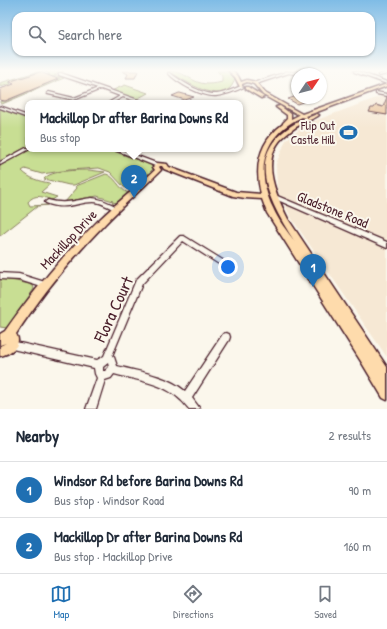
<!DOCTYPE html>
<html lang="en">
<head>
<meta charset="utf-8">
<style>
	body { margin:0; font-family:"Patrick Hand",sans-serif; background:#f2f2f3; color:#1f2937 }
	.compass { position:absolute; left:291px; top:68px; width:36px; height:36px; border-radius:50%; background:#fff; box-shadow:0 1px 3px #0004; rotate:55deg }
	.you { position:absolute; left:228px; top:267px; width:14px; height:14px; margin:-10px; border:3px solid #fff; border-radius:50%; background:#1a73e8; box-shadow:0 0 0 6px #1a73e833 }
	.badge { display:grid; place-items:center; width:26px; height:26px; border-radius:50%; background:#1f6fb2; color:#fff; font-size:13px; font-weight:700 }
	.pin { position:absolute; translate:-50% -33px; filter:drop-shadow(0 1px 2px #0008) }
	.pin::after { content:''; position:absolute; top:21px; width:14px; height:12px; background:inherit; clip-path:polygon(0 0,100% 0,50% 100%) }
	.popup { position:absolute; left:25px; top:100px; width:218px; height:52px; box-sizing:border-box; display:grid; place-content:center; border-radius:8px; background:#fff; filter:drop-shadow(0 1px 3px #0005); font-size:13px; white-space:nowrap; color:#747a83 }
	.popup b { font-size:15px; color:#1f2937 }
	.popup::after { content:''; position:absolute; left:50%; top:100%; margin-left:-8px; border:8px solid transparent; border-top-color:#fff }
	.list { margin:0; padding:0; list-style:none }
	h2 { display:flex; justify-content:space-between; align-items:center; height:52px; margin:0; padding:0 16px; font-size:17px }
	h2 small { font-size:13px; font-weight:400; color:#747a83 }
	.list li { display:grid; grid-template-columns:26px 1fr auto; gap:12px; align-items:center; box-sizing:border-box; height:56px; padding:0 16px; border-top:1px solid #e0e1e3 }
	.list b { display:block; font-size:15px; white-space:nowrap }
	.list p { margin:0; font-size:13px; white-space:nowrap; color:#747a83 }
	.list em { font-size:13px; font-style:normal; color:#747a83 }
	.icon { flex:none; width:22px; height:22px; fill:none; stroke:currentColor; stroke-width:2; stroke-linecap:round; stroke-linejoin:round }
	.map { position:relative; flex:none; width:387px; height:409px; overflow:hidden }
	.search { position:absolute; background:#fff; box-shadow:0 1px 3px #0004; left:12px; right:12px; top:12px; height:44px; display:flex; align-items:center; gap:10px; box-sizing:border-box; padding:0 14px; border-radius:12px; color:#747a83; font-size:15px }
	.sheet { height:164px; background:#fff }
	nav { display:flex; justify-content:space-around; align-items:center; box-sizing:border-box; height:56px; border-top:1px solid #e0e1e3; background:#fff; font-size:11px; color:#747a83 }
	nav a { display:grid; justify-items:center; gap:2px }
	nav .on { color:#1f6fb2 }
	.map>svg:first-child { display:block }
	.built { fill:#f6e8d4 }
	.green { fill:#c8de93; stroke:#897e5f }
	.building { fill:#eac49b; stroke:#4a1f2b }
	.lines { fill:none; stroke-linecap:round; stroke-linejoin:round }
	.minor-casing { stroke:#4a1f2b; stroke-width:2.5 }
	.major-casing { stroke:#4a1f2b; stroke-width:3 }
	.minor { fill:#fbf7ec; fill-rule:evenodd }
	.major { fill:#fedbac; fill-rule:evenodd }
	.labels { text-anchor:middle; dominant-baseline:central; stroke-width:4; stroke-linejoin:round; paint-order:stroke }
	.far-poi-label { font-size:12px; fill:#4a1f2b; stroke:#fbf7ec; text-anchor:end }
	.street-label { font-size:14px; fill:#4a1f2b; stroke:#fbf7ec }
	.near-street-label { font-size:17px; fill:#4a1f2b; stroke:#fbf7ec }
</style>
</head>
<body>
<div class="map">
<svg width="387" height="409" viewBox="0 0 387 409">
	<rect width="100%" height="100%" fill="#fbf7ec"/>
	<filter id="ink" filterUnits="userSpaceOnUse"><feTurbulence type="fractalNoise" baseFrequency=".025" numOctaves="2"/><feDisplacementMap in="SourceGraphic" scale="8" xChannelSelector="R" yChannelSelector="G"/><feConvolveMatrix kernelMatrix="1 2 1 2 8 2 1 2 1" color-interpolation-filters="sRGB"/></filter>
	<g filter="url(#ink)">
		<path class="built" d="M387 94V357L292 219 279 194 277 186 276 164 286 140 306 124Z"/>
		<path class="green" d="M39 71H64L54 75 64 78 2 104 0 103V101L5 102 60 78C51 75 49 78 42 77L50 74 43 71 9 82 11 84 0 87V83Z
			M168 71C191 71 192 90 222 82V76L217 71H227L235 79C234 82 232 86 230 88 215 103 183 79 168 71Z
			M125 85 148 93 135 100 111 91Z
			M0 109 28 119V146L0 161Z
			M31 149H108L151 165 153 169 132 190 124 187 110 172 99 168 69 170 42 174 25 169 22 171C30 179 39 181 49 183L50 184 41 192 57 197 52 200C43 197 35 193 28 202L30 206 48 205 38 206 0 236V166Z
			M89 170 105 172 74 185H69L44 179C51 170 78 170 89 170Z
			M106 174C115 176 119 189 128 193L119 202 112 203 113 201 97 196 65 202 77 188 76 186Z
			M0 279 16 281 33 285 34 289 7 328 0 327Z"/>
		<path class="building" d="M122 71H138L135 78H126L128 74Z
			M40 72 58 79 5 101 0 100V89L14 84 10 82 11 81Z
			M179 93H180L194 97 185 100 172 96Z
			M297 96V98L311 99 297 104 288 99Z
			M387 97V115L369 112 371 108H374L376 105 383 107Z"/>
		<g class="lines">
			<defs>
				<path id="minor" d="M285 71 293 72 295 71H298L294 74 289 73 256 84 253 83 286 72Z
					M354 71H357L387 82V84L354 72Z
					M169 72C180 81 202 95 217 94 225 93 233 89 241 86L244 87C236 91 225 95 216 96 202 97 177 83 168 73Z
					M387 72V74L379 76 378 75Z
					M59 73H61L147 103H142L123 97 112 103H108L120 96 101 89 74 100 48 94 47 93 49 92 74 98 98 88 59 75Z
					M376 92 387 94V96L376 94Z
					M0 106 28 116V118L0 108Z
					M26 148H28V149H30L0 165V162Z
					M113 149H119L159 164V165L157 166H155Z
					M275 195 387 242V248L273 198 272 197 273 196Z
					M92 198C102 199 110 203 119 208L120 209 117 211C109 208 102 202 93 202 85 202 76 205 68 206 60 207 53 206 46 203L45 202 48 200C66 205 75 200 92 198Z
					M180 236H184L226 262 227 264 226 266 224 267 222 266 183 241 142 284 112 356 114 357 117 366C140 372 166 375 185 391L223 334 226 333 229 334 230 337 229 340 192 398 198 406 200 409H189C169 383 144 382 114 374L111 378 105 380 96 409H86L97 378 95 374 94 368 8 348 7 345 8 342 11 341 97 360 104 356 136 280ZM108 363 109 367 105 371H103V367Z
					M0 273 19 274 45 282 48 283 49 285 48 287 45 288 19 280 0 279Z"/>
				<path id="major" d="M229 71H233L238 76 241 82 247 80 256 82 265 93 302 114 387 84V86L306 116 307 117V118L317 114 319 115C314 119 306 121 300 125 295 127 291 131 287 134 258 156 275 193 288 219L387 367V400L383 398 362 363 267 213 262 199 245 198 233 196 164 169 162 166H160L159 167 161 170 160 171C142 189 122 206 105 224 72 258 42 294 16 334 23 345 10 354 0 356V346L6 343 0 345V334L5 331C33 291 65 253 100 219 118 202 137 187 155 170L153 167 157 163 167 164 169 167 236 192 261 194C254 166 259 142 283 124V123L287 119V115L276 107 280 106 291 114V119L299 115 263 95 254 84 247 82 242 84V87H240L235 77ZM302 117 306 118C241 147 265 196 295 242 287 231 278 220 273 208 255 171 262 135 302 117Z
					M246 87H248L264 97 261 98 246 89Z"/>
			</defs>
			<use href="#minor" class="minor-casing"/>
			<use href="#major" class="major-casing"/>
			<use href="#minor" class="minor"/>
			<use href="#major" class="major"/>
		</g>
	</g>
	<linearGradient id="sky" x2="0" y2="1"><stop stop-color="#7fbce6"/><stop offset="0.55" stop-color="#fdfbf6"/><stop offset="1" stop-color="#fdfbf6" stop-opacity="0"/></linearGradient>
	<rect width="387" height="128" fill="url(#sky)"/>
	<defs>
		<symbol id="stadium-bare" viewBox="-9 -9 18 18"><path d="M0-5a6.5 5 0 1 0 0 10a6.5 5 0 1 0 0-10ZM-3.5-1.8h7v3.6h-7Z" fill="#1f6fb2" stroke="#fbf7ec" stroke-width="2.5" paint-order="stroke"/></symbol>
	</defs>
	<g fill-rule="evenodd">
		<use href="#stadium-bare" x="336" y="120" width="25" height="25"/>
	</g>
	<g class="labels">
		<g class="far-poi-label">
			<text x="335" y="125">Flip Out<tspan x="335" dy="14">Castle Hill</tspan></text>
		</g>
		<g class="street-label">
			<text transform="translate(333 209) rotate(22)">Gladstone Road</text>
			<text transform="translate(68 239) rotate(-47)">Mackillop Drive</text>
		</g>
		<g class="near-street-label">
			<text transform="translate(113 309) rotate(-65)">Flora Court</text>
		</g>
	</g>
</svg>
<svg class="compass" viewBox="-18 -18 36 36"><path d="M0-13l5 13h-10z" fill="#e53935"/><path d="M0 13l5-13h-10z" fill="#747a83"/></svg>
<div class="you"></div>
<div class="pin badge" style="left:313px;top:287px">1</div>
<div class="pin badge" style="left:134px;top:198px">2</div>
<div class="popup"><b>Mackillop Dr after Barina Downs Rd</b>Bus stop</div>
<div class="search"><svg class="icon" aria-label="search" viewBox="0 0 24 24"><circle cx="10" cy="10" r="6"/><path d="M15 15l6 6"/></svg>Search here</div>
</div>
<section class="sheet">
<h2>Nearby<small>2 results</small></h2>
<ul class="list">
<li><span class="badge">1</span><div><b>Windsor Rd before Barina Downs Rd</b><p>Bus stop · Windsor Road</p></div><em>90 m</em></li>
<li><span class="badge">2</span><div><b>Mackillop Dr after Barina Downs Rd</b><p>Bus stop · Mackillop Drive</p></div><em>160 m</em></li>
</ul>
</section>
<nav>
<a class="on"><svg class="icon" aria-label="map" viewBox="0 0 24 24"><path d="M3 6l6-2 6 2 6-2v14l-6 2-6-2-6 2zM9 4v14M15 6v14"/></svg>Map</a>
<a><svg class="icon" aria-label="directions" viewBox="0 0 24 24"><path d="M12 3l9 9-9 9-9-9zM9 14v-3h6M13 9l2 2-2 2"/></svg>Directions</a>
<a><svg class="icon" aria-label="saved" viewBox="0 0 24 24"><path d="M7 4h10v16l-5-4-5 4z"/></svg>Saved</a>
</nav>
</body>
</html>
